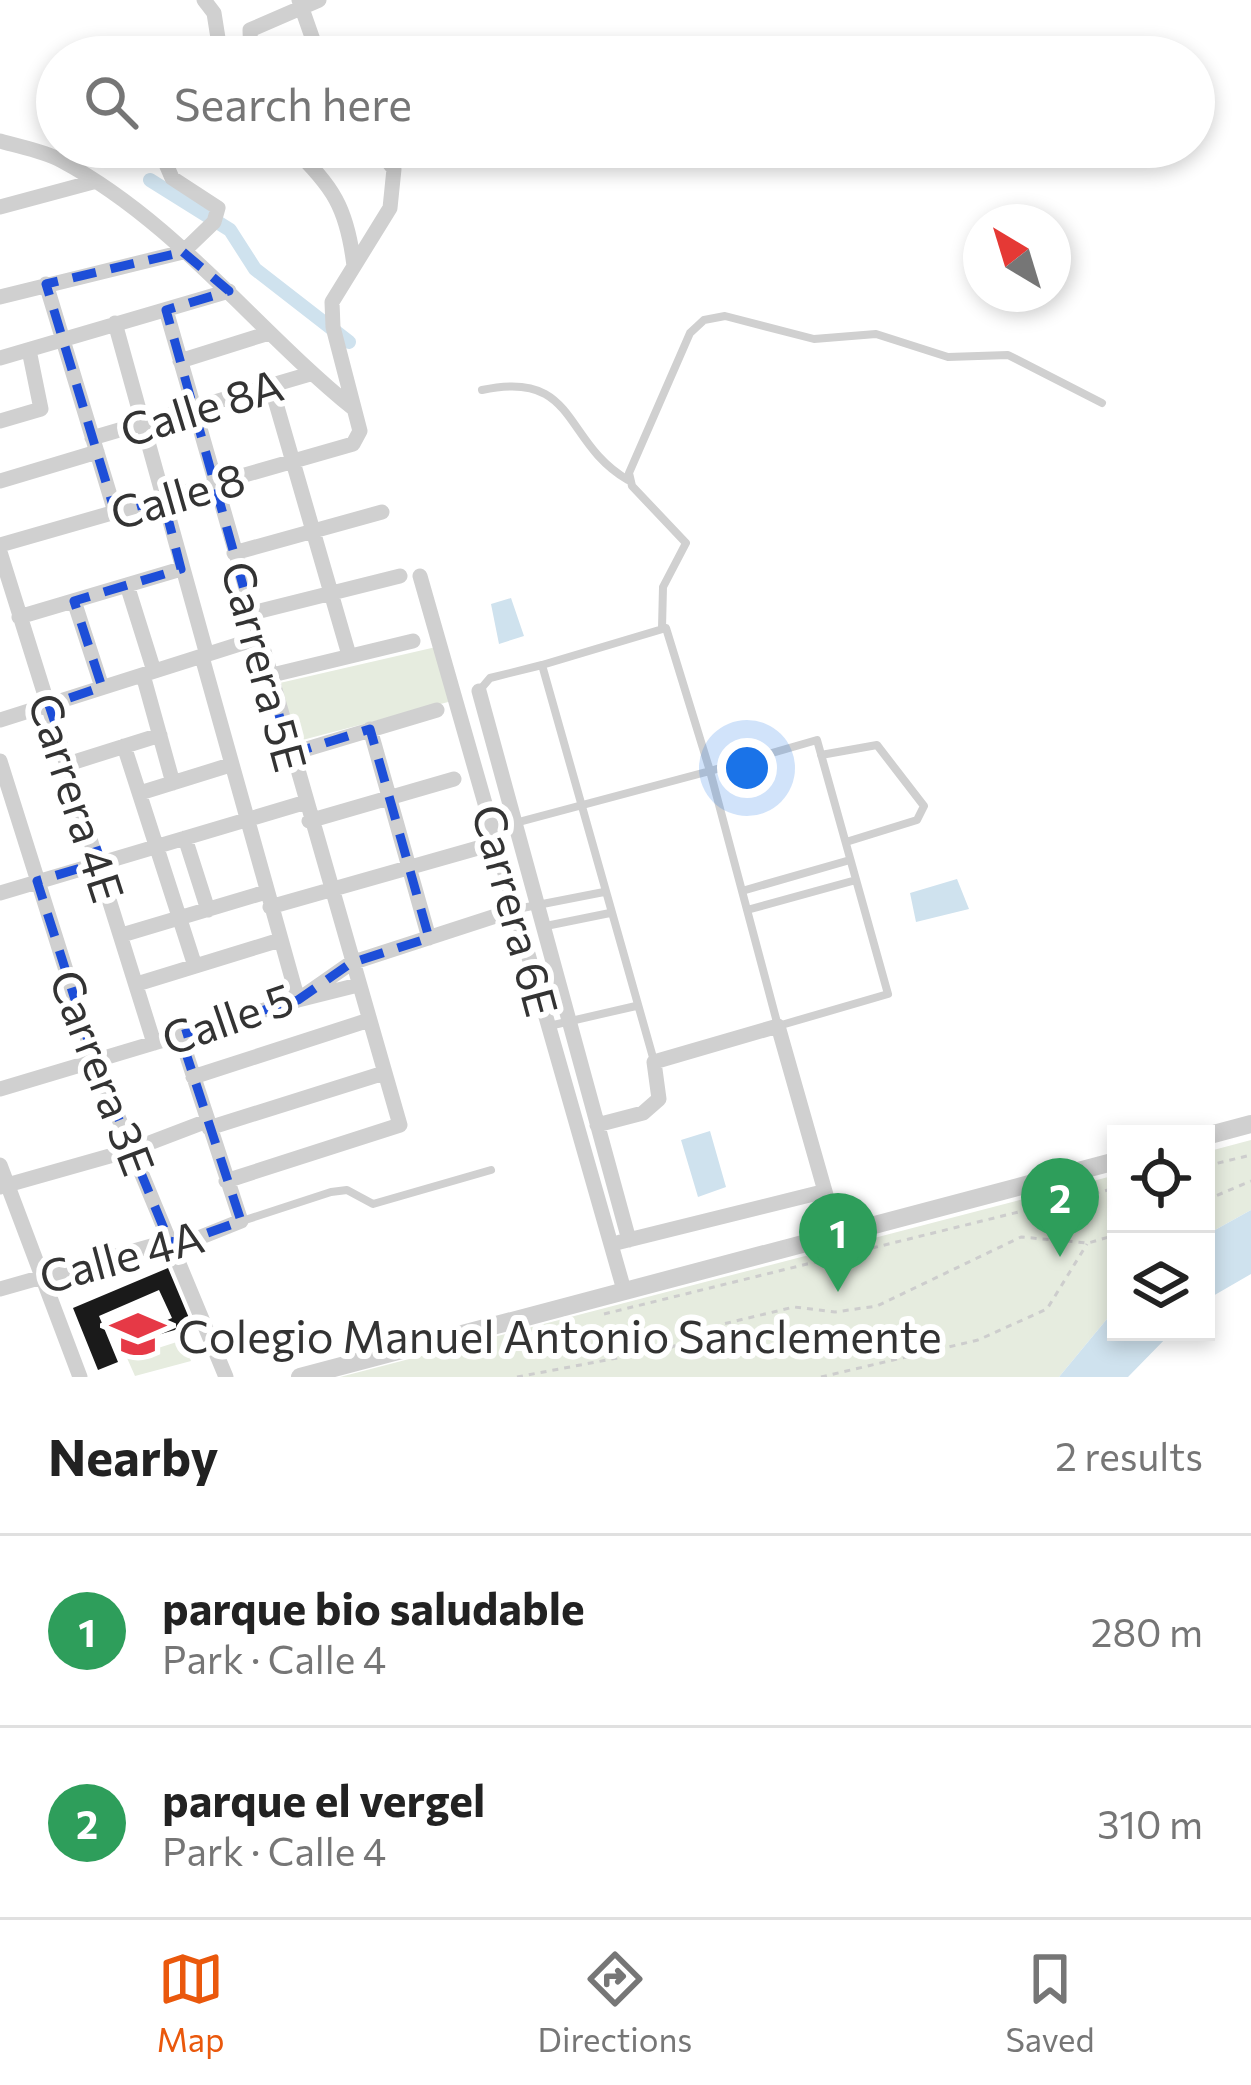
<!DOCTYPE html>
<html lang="en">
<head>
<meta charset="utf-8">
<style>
	body { margin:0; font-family:Commissioner,sans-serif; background:#f6f6f6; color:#222 }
	.controls { position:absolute; right:36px; bottom:36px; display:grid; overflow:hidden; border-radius:0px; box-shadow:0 6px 18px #0003 }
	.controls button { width:108px; height:108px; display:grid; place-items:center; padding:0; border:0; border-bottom:3px solid #e0e0e0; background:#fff; color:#222; font:60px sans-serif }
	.compass { position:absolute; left:963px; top:204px; width:108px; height:108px; border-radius:50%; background:#fff; box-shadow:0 6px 18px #0003; rotate:322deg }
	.you { position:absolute; left:747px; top:768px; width:42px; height:42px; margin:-30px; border:9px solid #fff; border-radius:50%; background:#1a73e8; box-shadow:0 0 0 18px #1a73e833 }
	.badge { display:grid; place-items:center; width:78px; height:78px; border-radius:50%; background:#ea580c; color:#fff; font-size:39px; font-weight:700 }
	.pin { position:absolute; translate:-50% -99px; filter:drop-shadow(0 3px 6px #0008) }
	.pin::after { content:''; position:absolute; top:63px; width:42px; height:36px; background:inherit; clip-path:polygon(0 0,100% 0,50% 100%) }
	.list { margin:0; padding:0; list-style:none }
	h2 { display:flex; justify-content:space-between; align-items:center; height:156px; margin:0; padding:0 48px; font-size:51px }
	h2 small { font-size:39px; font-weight:400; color:#767676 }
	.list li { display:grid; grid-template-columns:78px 1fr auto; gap:36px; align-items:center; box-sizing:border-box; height:192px; padding:0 48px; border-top:3px solid #e0e0e0 }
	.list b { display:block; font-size:45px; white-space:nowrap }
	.list p { margin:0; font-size:39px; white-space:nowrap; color:#767676 }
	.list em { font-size:39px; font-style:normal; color:#767676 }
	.icon { flex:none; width:66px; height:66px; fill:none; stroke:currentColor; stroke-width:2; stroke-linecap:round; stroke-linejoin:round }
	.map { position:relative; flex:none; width:1251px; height:1377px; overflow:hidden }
	.search { position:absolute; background:#fff; box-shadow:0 6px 18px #0003; left:36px; right:36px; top:36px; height:132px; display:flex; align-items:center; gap:30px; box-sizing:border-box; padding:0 42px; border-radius:66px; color:#767676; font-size:45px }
	.sheet { height:540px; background:#fff }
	nav { display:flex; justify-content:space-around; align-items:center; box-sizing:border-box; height:168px; border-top:3px solid #e0e0e0; background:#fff; font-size:33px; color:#767676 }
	nav a { display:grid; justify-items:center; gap:6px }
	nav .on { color:#ea580c }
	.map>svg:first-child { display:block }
	.green { fill:#e6ecdf }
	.water { fill:#cfe2ee }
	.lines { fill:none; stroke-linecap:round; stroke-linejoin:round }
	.canal { stroke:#cfe2ee; stroke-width:14 }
	.building { fill:#1a1a1a }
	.path { stroke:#cdcdcd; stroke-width:3; stroke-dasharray:6 6; stroke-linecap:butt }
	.service { stroke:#d0d0d0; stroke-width:8 }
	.minor { stroke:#d0d0d0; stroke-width:15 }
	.tertiary { stroke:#d0d0d0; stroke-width:18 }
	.marked { fill:none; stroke:#1d4ed8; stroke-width:9; stroke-dasharray:24 15; stroke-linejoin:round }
	.labels { text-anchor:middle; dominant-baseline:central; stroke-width:12; stroke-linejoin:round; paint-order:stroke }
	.street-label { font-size:45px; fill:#333; stroke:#fff }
	.poi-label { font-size:45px; fill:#333; stroke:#fff; text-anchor:start }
</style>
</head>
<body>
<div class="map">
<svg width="1251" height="1377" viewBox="0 0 1251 1377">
	<rect width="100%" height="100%" fill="#fff"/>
	<path class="green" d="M436 647 452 701 287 744 271 685Z
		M1251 1140V1210L1206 1235V1152Z
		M1116 1175V1308L1059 1377H340Z
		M183 1340 191 1361 135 1376 127 1358Z"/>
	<path class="water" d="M511 598 524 636 499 644 491 604Z
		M957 879 969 909 916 922 910 893Z
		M710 1131 726 1187 698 1197 681 1140Z
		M1251 1210V1274L1206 1300V1235Z
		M1116 1308V1332H1172L1128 1377H1059Z"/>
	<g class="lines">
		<path class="canal" d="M150 180 230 230 255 269 349 342"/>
	</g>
	<path class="building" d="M168 1268 192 1325 154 1336 156 1342 135 1351 130 1336 172 1318 159 1290 99 1316 118 1362 98 1370 73 1308Z"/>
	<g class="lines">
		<path class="path" d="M404 159 416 147
			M1206 1166 1251 1155
			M1206 1200 1251 1181
			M604 1314 1116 1188
			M517 1377 670 1348 723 1324 794 1307 835 1312 877 1306 1021 1237 1088 1243 1116 1235
			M821 1377 978 1340 1047 1309 1087 1244"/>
		<path class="service" d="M482 390C578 369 562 442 628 480
			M662 628 663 587 686 543 632 486 629 473 690 333 704 320 725 316 814 339 876 334 948 357 1008 355 1102 403
			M479 691 490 678 542 665 654 1061
			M817 740 888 994 778 1026 710 771Z
			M821 755 877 745 924 806 917 820 846 842
			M496 828 710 771 666 628 542 665
			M742 891 850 860
			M517 909 604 892
			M747 910 856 880
			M541 927 610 913
			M549 1026 636 1006
			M242 1221 331 1192 347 1190 373 1204 491 1170"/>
		<path class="minor" d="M204 0 214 13 221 57
			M299 0 319 57
			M251 57 250 30 319 0
			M0 141C20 147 44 151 62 161 176 222 255 329 354 409
			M292 147C333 187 347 207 354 266
			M0 207 93 182
			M46 284 115 512
			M0 297 183 252 214 222 218 208 172 178 166 164
			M166 310 400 1125 226 1181
			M115 323 207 655
			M0 358 229 291
			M180 361 269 333
			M271 386 349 655
			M0 421 41 409 29 350
			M92 438 310 374
			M0 481 97 452
			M0 545 353 444 360 431 333 327 332 302 390 208 394 169 385 158 359 147
			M0 552 154 1043
			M234 553 382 512
			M420 576 624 1290
			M127 585 154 671
			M74 601 102 687
			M252 613 400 576
			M19 617 181 569
			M202 657 298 1000 358 985
			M143 675 173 783
			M268 676 413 641
			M479 691 629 1240
			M0 720 259 638
			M370 729 429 938
			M124 746 195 966
			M290 754 437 710
			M0 761 94 1059 226 1377
			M68 764 160 735
			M140 793 230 765
			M309 821 454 779
			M185 838 208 910
			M0 893 303 803
			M270 907 478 848
			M122 935 266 892
			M137 984 280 940
			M193 1077 369 1020
			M0 1089 298 1000 351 963 517 909
			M597 1125 643 1113 659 1099 654 1062 778 1026 838 1237
			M209 1128 384 1073
			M0 1165 80 1377
			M0 1187 131 1150 207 1121
			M620 1242 822 1192
			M0 1289 169 1241 186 1243 241 1221 180 1035"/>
		<path class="tertiary" d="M1206 1136 1251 1124
			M300 1377 1116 1161"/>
	</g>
	<path class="marked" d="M183 252 229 291 166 310 290 754 370 729 429 938 351 963 298 1000 180 1035 241 1221 180 1243 169 1241 94 1059 37 881 101 862 49 705 102 687 74 601 181 569 163 499 115 512 46 284Z"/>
	<defs>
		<symbol id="school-bare" viewBox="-9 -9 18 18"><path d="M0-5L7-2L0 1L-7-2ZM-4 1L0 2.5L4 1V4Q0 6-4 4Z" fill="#e63946" stroke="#fff" stroke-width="2.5" paint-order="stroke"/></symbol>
	</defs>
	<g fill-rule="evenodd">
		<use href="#school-bare" x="100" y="1296" width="76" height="76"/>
	</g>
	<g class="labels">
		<g class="street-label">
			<text transform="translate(201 406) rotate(-17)">Calle 8A</text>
			<text transform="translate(177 494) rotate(-16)">Calle 8</text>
			<text transform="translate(266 666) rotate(75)">Carrera 5E</text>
			<text transform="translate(78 797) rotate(72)">Carrera 4E</text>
			<text transform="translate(517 910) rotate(75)">Carrera 6E</text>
			<text transform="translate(227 1017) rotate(-19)">Calle 5</text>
			<text transform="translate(104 1072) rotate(69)">Carrera 3E</text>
			<text transform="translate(121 1255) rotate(-15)">Calle 4A</text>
		</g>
		<g class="poi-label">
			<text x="178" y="1334">Colegio Manuel Antonio Sanclemente</text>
		</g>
	</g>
</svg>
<div class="controls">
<button><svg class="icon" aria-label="locate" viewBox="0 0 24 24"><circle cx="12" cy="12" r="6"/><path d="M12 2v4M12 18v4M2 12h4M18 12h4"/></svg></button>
<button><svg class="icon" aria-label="layers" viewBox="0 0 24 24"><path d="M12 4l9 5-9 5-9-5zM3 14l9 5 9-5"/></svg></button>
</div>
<svg class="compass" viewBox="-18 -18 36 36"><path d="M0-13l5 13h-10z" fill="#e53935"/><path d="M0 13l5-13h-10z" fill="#767676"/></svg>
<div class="you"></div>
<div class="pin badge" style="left:838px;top:1292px;background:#2e9e5b">1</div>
<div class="pin badge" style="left:1060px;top:1257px;background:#2e9e5b">2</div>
<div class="search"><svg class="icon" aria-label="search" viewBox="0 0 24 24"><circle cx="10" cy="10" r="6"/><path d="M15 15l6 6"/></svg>Search here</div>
</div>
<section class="sheet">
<h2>Nearby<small>2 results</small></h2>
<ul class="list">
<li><span class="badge" style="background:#2e9e5b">1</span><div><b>parque bio saludable</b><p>Park · Calle 4</p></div><em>280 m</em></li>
<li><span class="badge" style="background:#2e9e5b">2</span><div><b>parque el vergel</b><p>Park · Calle 4</p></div><em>310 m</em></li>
</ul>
</section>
<nav>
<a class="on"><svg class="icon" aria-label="map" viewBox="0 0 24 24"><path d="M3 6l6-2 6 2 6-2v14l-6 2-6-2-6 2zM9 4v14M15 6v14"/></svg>Map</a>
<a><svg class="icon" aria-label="directions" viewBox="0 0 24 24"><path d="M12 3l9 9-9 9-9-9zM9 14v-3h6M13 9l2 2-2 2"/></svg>Directions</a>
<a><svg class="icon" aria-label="saved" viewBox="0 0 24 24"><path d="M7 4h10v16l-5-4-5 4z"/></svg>Saved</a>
</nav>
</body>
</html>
